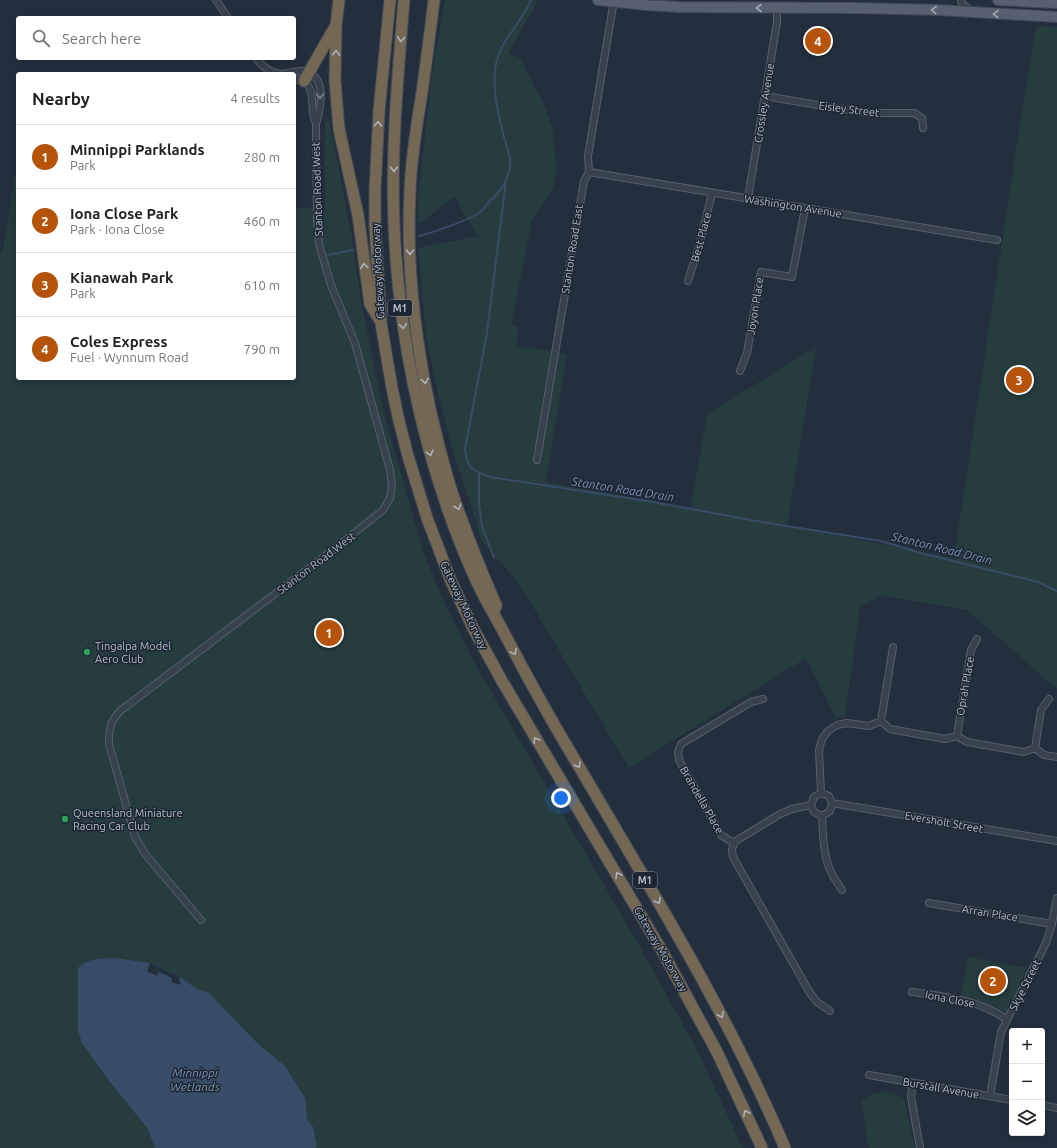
<!DOCTYPE html>
<html lang="en">
<head>
<meta charset="utf-8">
<style>
	body { margin:0; font-family:Ubuntu,sans-serif; background:#f2f2f2; color:#222 }
	.controls { position:absolute; right:12px; bottom:12px; display:grid; overflow:hidden; border-radius:4px; box-shadow:0 2px 10px #0003 }
	.controls button { width:36px; height:36px; display:grid; place-items:center; padding:0; border:0; border-bottom:1px solid #e0e0e0; background:#fff; color:#222; font:20px sans-serif }
	.you { position:absolute; left:561px; top:798px; width:14px; height:14px; margin:-10px; border:3px solid #fff; border-radius:50%; background:#1a73e8; box-shadow:0 0 0 6px #1a73e833 }
	.badge { display:grid; place-items:center; width:26px; height:26px; border-radius:50%; background:#b45309; color:#fff; font-size:13px; font-weight:700 }
	.pin { position:absolute; translate:-50% -50%; border:2px solid #fff; box-shadow:0 1px 4px #0006 }
	.list { margin:0; padding:0; list-style:none }
	h2 { display:flex; justify-content:space-between; align-items:center; height:52px; margin:0; padding:0 16px; font-size:17px }
	h2 small { font-size:13px; font-weight:400; color:#767676 }
	.list li { display:grid; grid-template-columns:26px 1fr auto; gap:12px; align-items:center; box-sizing:border-box; height:64px; padding:0 16px; border-top:1px solid #e0e0e0 }
	.list b { display:block; font-size:15px; white-space:nowrap }
	.list p { margin:0; font-size:13px; white-space:nowrap; color:#767676 }
	.list em { font-size:13px; font-style:normal; color:#767676 }
	.icon { flex:none; width:22px; height:22px; fill:none; stroke:currentColor; stroke-width:2; stroke-linecap:round; stroke-linejoin:round }
	.map { position:relative; flex:none; width:1057px; height:1148px; overflow:hidden }
	.search { position:absolute; background:#fff; box-shadow:0 2px 10px #0003; left:16px; top:16px; width:280px; height:44px; display:flex; align-items:center; gap:10px; box-sizing:border-box; padding:0 14px; border-radius:4px; color:#767676; font-size:15px }
	.panel { position:absolute; background:#fff; box-shadow:0 2px 10px #0003; left:16px; top:72px; width:280px; height:308px; border-radius:4px }
	.map>svg:first-child { display:block }
	.green { fill:#263c3f }
	.water { fill:#394c67 }
	.pier { fill:#242f3e }
	.lines { fill:none; stroke-linecap:round; stroke-linejoin:round }
	.stream { stroke:#394c67; stroke-width:2 }
	.street-casing { stroke:#565f6c; stroke-width:8 }
	.primary-casing { stroke:#414a57; stroke-width:12 }
	.highway-casing { stroke:#434c59; stroke-width:13 }
	.street { stroke:#38414e; stroke-width:6 }
	.primary { stroke:#56606e; stroke-width:10 }
	.highway { stroke:#746855; stroke-width:11 }
	.oneway { stroke:#a1aab7 }
	.oneway2 { stroke:#aeb4bd }
	.oneway3 { stroke:#7c8592 }
	.leisure-dot { fill:#2e9e5b; stroke:#1d2633; stroke-width:1.5 }
	.labels { text-anchor:middle; dominant-baseline:central; stroke-width:3; stroke-linejoin:round; paint-order:stroke }
	.shield { fill:#1d2633; stroke:#878f9c; stroke-width:1 }
	.shield-label { font-size:10px; font-weight:bold; fill:#b4bcc9 }
	.street-label { font-size:11px; fill:#b4bcc9; stroke:#1d2633 }
	.poi-label { font-size:11px; fill:#b4bcc9; stroke:#1d2633; text-anchor:start }
	.water-label { font-size:12px; font-style:italic; fill:#7c92b1; stroke:#1d2633 }
</style>
</head>
<body>
<div class="map">
<svg width="1057" height="1148" viewBox="0 0 1057 1148">
	<rect width="100%" height="100%" fill="#242f3e"/>
	<path class="green" d="M445 0H538L508 54 520 58 544 105 552 126 557 168 553 189 532 220 511 325 518 326 516 346 567 354 546 482 691 508 707 414 816 347 787 526 954 558 1019 131 1036 26 1057 27V689L967 610 880 595 860 608 845 716 836 718 806 658 629 768 520 585 482 541 452 448 439 398 426 336 418 248 478 236 454 196 424 221 418 223V197L432 74Z
		M325 119H329L351 232 362 306 384 414 423 551 444 602 475 664 636 940 695 1046 743 1148H0V254H2L15 175H18V378H294V207L325 210Z
		M968 957 1029 968 1006 1014 984 1002 961 995Z
		M891 1092 904 1098 915 1148H869L867 1138 861 1100 875 1093Z"/>
	<path class="water" d="M114 958 150 963 180 977 197 989 209 993 258 1044 285 1066 305 1098 307 1119 313 1127 316 1141V1147L314 1148H155L148 1129 107 1078 82 1043 78 1030V968C87 958 102 959 114 958Z"/>
	<path class="pier" d="M150 963 180 977 179 981 181 982 180 985 171 982 172 978 159 972 157 976 147 971Z"/>
	<g class="lines">
		<path class="stream" d="M506 181 487 333 465 449C467 469 472 470 490 477L647 501 762 522 881 541 921 553 1038 582 1057 591
			M419 236C437 231 463 222 479 213 482 211 485 207 487 204 500 192 511 179 510 160 509 151 505 142 503 133 498 113 493 91 495 70 498 41 521 25 531 0
			M328 255 353 250
			M479 474V504L482 526 494 558"/>
		<defs>
			<path id="street" d="M216 0 228 18
				M961 0 962 4 972 11
				M256 58C262 66 271 74 282 74 289 74 295 70 303 71 328 75 321 108 316 124
				M765 96 835 108 870 113H914L922 118 923 128
				M589 172 997 240
				M748 198 777 22V8
				M688 281 700 243 712 193
				M740 371 747 353 761 272 792 277 805 208
				M537 460 584 181 589 172 588 156 614 0
				M763 699 751 702 681 744 678 752 679 760 721 835 734 843 732 850 733 857 810 993 817 1002 830 1011
				M881 721 893 647
				M957 736 971 650 977 639
				M1035 748 1041 710 1049 699
				M821 793 819 750 822 739 828 731 837 725 847 723 869 726 881 721 890 729 945 739 957 736 967 742 1024 752 1035 748 1044 755 1057 757
				M821 793 829 796 832 803 830 811 822 816 814 812 811 805 814 797Z
				M832 803 1057 841
				M822 816C823 835 823 857 832 874 835 880 839 885 842 890
				M734 843 739 839 780 814 792 809 811 805
				M929 903 1052 924
				M201 920 146 855 135 837 109 744C109 729 110 722 120 711L337 547 383 510 390 498 392 486 390 470 355 343 331 285 319 244 317 218 316 124C315 120 313 116 313 112 311 95 315 82 294 79
				M912 992C946 997 979 999 1007 1020
				M869 1075 1012 1100
				M915 1084 912 1088 911 1097 920 1148
				M990 1096 1001 1032 1046 943 1052 924 1057 898
				M1042 1105 1057 1108"/>
			<path id="primary" d="M598 0 647 5 679 7 856 8 938 10 1057 17
				M998 0 1057 3"/>
			<path id="highway" d="M339 0 336 25 335 81 339 129 358 215 370 304 381 322
				M390 0 379 111 375 189V225L381 323 392 388 399 421 408 456 427 518 451 581 473 628 502 681 662 951 717 1052 762 1148
				M404 0C398 74 391 149 394 224 398 322 416 418 448 510 459 541 471 573 487 602 492 611 497 620 502 629 527 677 553 724 581 770 653 893 729 1016 785 1148
				M434 0C430 33 426 66 421 99 416 129 411 160 410 191 405 288 422 393 450 486 463 526 479 566 496 605V607
				M304 81 336 25"/>
		</defs>
		<use href="#street" class="street-casing"/>
		<use href="#primary" class="primary-casing"/>
		<use href="#highway" class="highway-casing"/>
		<use href="#street" class="street"/>
		<use href="#primary" class="primary"/>
		<use href="#highway" class="highway"/>
	</g>
	<defs><path id="oneway-chevron" d="M-2-3.5L2.5 0L-2 3.5" fill="none" stroke-width="1.6" stroke-linecap="round" stroke-linejoin="round"/></defs>
	<g class="oneway">
		<use href="#oneway-chevron" transform="translate(759 8) rotate(180)"/>
		<use href="#oneway-chevron" transform="translate(934 10) rotate(-178)"/>
		<use href="#oneway-chevron" transform="translate(996 14) rotate(-176)"/>
	</g>
	<g class="oneway2">
		<use href="#oneway-chevron" transform="translate(401 39) rotate(94)"/>
		<use href="#oneway-chevron" transform="translate(336 53) rotate(-89)"/>
		<use href="#oneway-chevron" transform="translate(378 124) rotate(-86)"/>
		<use href="#oneway-chevron" transform="translate(394 169) rotate(91)"/>
		<use href="#oneway-chevron" transform="translate(410 252) rotate(88)"/>
		<use href="#oneway-chevron" transform="translate(364 266) rotate(-97)"/>
		<use href="#oneway-chevron" transform="translate(403 326) rotate(82)"/>
		<use href="#oneway-chevron" transform="translate(425 381) rotate(79)"/>
		<use href="#oneway-chevron" transform="translate(430 453) rotate(74)"/>
		<use href="#oneway-chevron" transform="translate(458 507) rotate(71)"/>
		<use href="#oneway-chevron" transform="translate(514 652) rotate(62)"/>
		<use href="#oneway-chevron" transform="translate(536 740) rotate(-121)"/>
		<use href="#oneway-chevron" transform="translate(578 765) rotate(60)"/>
		<use href="#oneway-chevron" transform="translate(618 875) rotate(-121)"/>
		<use href="#oneway-chevron" transform="translate(658 901) rotate(60)"/>
		<use href="#oneway-chevron" transform="translate(721 1015) rotate(63)"/>
		<use href="#oneway-chevron" transform="translate(746 1113) rotate(-116)"/>
	</g>
	<use class="oneway3" href="#oneway-chevron" transform="translate(320 96) rotate(90)"/>
	<g class="leisure-dot">
		<circle cx="87" cy="652" r="4"/>
		<circle cx="65" cy="819" r="4"/>
	</g>
	<g class="labels">
		<g class="shield">
			<rect x="388" y="300" width="24" height="16" rx="3"/>
			<rect x="633" y="872" width="24" height="16" rx="3"/>
		</g>
		<g class="shield-label">
			<text x="400" y="308">M1</text>
			<text x="645" y="880">M1</text>
		</g>
		<g class="street-label">
			<text transform="translate(764 103) rotate(-81)">Crossley Avenue</text>
			<text transform="translate(849 109) rotate(7)">Eisley Street</text>
			<text transform="translate(317 189) rotate(-92)">Stanton Road West</text>
			<text transform="translate(793 206) rotate(9)">Washington Avenue</text>
			<text transform="translate(701 237) rotate(-75)">Best Place</text>
			<text transform="translate(572 249) rotate(-81)">Stanton Road East</text>
			<text transform="translate(378 271) rotate(-93)">Gateway Motorway</text>
			<text transform="translate(755 306) rotate(-81)">Joyon Place</text>
			<text transform="translate(316 563) rotate(-37)">Stanton Road West</text>
			<text transform="translate(464 605) rotate(65)">Gateway Motorway</text>
			<text transform="translate(965 686) rotate(-80)">Oprah Place</text>
			<text transform="translate(702 800) rotate(60)">Brandella Place</text>
			<text transform="translate(944 822) rotate(10)">Eversholt Street</text>
			<text transform="translate(990 913) rotate(9)">Arran Place</text>
			<text transform="translate(661 949) rotate(60)">Gateway Motorway</text>
			<text transform="translate(1025 985) rotate(-63)">Skye Street</text>
			<text transform="translate(950 999) rotate(11)">Iona Close</text>
			<text transform="translate(941 1088) rotate(10)">Burstall Avenue</text>
		</g>
		<g class="poi-label">
			<text x="95" y="646">Tingalpa Model<tspan x="95" dy="13">Aero Club</tspan></text>
			<text x="73" y="813">Queensland Miniature<tspan x="73" dy="13">Racing Car Club</tspan></text>
		</g>
		<g class="water-label">
			<text transform="translate(623 489) rotate(9)">Stanton Road Drain</text>
			<text transform="translate(942 548) rotate(14)">Stanton Road Drain</text>
			<text x="195" y="1072">Minnippi<tspan x="195" dy="14">Wetlands</tspan></text>
		</g>
	</g>
</svg>
<div class="controls">
<button>+</button>
<button>−</button>
<button><svg class="icon" aria-label="layers" viewBox="0 0 24 24"><path d="M12 4l9 5-9 5-9-5zM3 14l9 5 9-5"/></svg></button>
</div>
<div class="you"></div>
<div class="pin badge" style="left:329px;top:633px">1</div>
<div class="pin badge" style="left:993px;top:981px">2</div>
<div class="pin badge" style="left:1019px;top:380px">3</div>
<div class="pin badge" style="left:818px;top:41px">4</div>
<div class="search"><svg class="icon" aria-label="search" viewBox="0 0 24 24"><circle cx="10" cy="10" r="6"/><path d="M15 15l6 6"/></svg>Search here</div>
<section class="panel">
<h2>Nearby<small>4 results</small></h2>
<ul class="list">
<li><span class="badge">1</span><div><b>Minnippi Parklands</b><p>Park</p></div><em>280 m</em></li>
<li><span class="badge">2</span><div><b>Iona Close Park</b><p>Park · Iona Close</p></div><em>460 m</em></li>
<li><span class="badge">3</span><div><b>Kianawah Park</b><p>Park</p></div><em>610 m</em></li>
<li><span class="badge">4</span><div><b>Coles Express</b><p>Fuel · Wynnum Road</p></div><em>790 m</em></li>
</ul>
</section>
</div>
</body>
</html>
